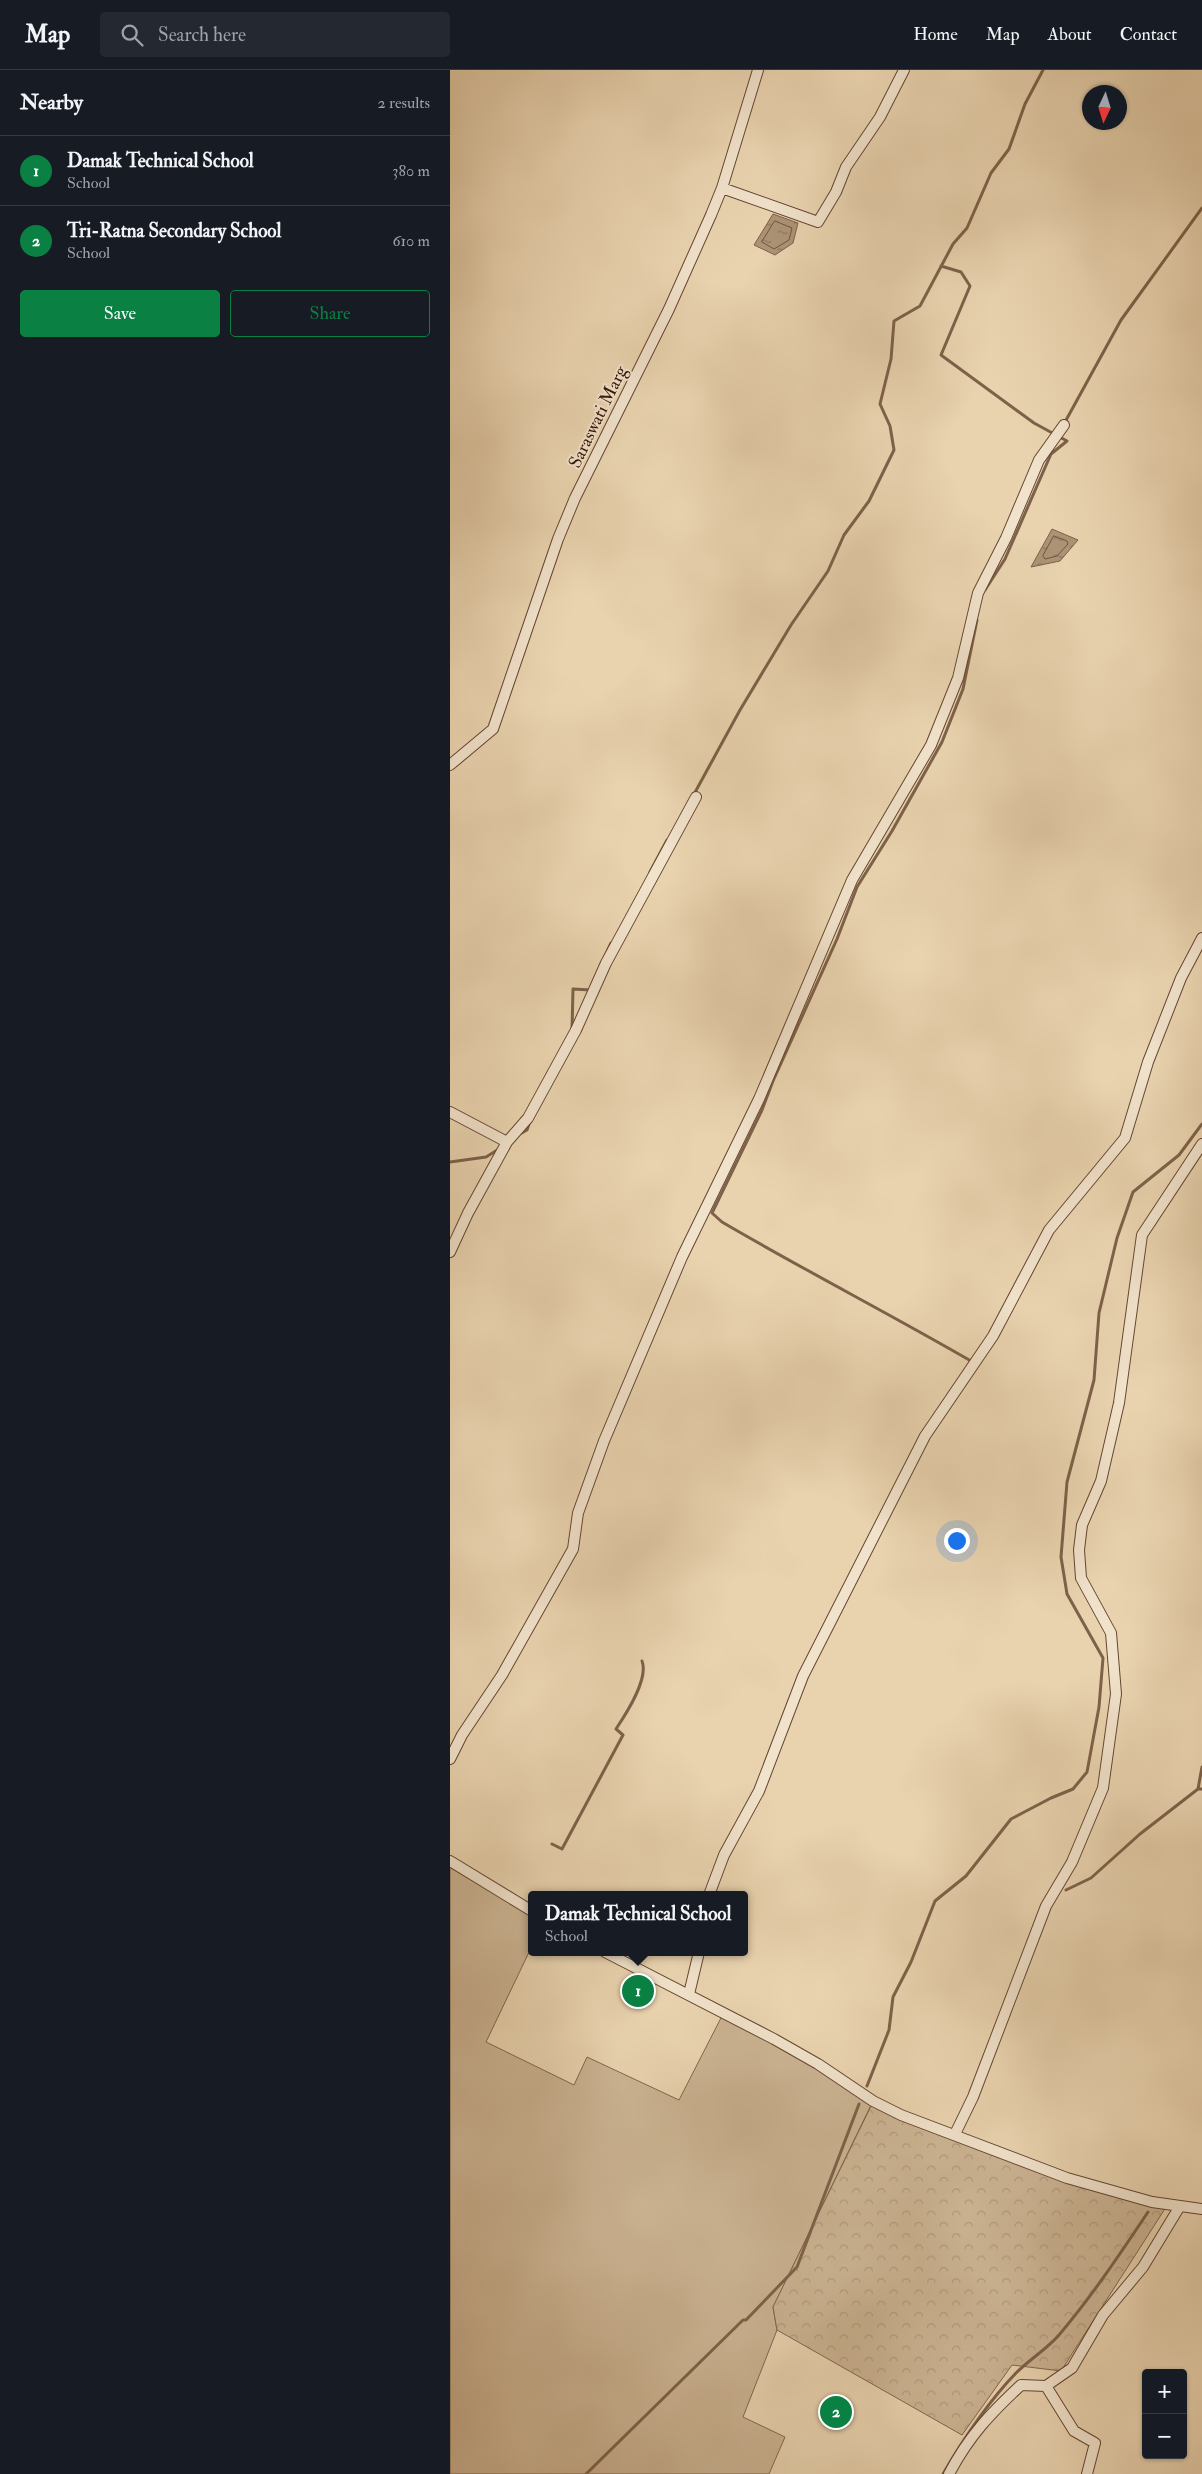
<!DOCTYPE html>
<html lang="en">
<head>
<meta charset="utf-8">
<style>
	body { margin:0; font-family:"IM FELL Double Pica",serif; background:#242831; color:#f1f3f6 }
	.controls { position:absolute; right:15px; bottom:15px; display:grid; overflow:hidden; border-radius:5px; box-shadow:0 1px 4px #0004 }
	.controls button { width:45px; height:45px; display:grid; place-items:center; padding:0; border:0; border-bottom:1px solid #363941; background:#171b24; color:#f1f3f6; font:25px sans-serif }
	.compass { position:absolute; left:632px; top:15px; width:45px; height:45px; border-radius:50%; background:#171b24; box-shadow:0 1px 4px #0004; rotate:184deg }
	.you { position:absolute; left:506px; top:1470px; width:18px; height:18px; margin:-12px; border:4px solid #fff; border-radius:50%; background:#1a73e8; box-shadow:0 0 0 8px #1a73e833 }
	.badge { display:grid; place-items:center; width:32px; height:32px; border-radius:50%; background:#0b8043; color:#fff; font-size:16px; font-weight:700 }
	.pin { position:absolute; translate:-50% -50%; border:2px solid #fff; box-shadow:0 1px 5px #0006 }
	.popup { position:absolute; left:78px; top:1821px; width:220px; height:65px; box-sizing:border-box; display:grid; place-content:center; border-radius:5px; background:#171b24; filter:drop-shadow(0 1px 4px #0005); font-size:16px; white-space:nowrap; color:#9ea1a6 }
	.popup b { font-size:19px; color:#f1f3f6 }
	.popup::after { content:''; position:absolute; left:50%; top:100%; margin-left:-10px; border:10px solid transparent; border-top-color:#171b24 }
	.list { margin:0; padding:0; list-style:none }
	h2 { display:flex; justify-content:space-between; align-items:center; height:65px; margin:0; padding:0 20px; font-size:21px }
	h2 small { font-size:16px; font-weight:400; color:#9ea1a6 }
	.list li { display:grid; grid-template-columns:32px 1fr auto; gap:15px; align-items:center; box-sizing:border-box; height:70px; padding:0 20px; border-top:1px solid #363941 }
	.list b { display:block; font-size:19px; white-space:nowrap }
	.list p { margin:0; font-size:16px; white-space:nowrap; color:#9ea1a6 }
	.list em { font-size:16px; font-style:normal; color:#9ea1a6 }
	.actions { display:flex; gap:10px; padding:15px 20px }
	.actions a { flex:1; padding:11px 0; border:1px solid #0b8043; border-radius:5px; text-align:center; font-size:18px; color:#0b8043 }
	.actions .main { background:#0b8043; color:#fff }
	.icon { flex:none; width:28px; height:28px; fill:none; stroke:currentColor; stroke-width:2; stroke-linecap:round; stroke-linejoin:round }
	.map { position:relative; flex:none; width:752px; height:2404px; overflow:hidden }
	header { display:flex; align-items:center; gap:30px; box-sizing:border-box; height:70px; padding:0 25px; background:#171b24; border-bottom:1px solid #363941 }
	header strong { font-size:24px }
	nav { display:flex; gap:28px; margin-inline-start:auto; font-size:18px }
	.search { width:350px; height:45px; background:#242831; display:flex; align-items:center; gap:12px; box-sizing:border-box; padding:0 18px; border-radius:5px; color:#9ea1a6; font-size:19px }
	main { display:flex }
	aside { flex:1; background:#171b24 }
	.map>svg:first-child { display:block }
	.grass { fill:#cbb392; stroke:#82654c }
	.forest { fill:url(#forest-crowns); stroke:#82654c }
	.water { fill:url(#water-ripples); stroke:#7e6149 }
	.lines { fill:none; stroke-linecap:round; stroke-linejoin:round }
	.shore { stroke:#72553e; stroke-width:1 }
	.stream { stroke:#7e6149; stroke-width:3 }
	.minor-casing { stroke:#644630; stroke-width:12 }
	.minor { stroke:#f1e2cb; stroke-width:10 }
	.labels { text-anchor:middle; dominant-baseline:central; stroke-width:4; stroke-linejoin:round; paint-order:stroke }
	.street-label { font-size:18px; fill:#381706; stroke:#f1e2cb }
</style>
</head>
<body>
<header>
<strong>Map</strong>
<div class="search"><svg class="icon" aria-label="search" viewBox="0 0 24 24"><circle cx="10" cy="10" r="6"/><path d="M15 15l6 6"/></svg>Search here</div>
<nav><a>Home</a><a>Map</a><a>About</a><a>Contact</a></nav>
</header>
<main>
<aside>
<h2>Nearby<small>2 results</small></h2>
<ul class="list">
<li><span class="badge">1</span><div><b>Damak Technical School</b><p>School</p></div><em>380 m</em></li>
<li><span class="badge">2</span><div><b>Tri-Ratna Secondary School</b><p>School</p></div><em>610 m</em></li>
</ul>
<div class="actions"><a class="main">Save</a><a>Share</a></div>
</aside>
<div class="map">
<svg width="752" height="2404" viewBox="0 0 752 2404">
	<defs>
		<pattern id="forest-crowns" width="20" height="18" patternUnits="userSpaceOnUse" patternTransform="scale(1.25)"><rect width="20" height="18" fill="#cbb392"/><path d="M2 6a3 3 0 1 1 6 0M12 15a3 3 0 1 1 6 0" fill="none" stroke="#af997c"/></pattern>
		<pattern id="water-ripples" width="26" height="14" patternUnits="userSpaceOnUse" patternTransform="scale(1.25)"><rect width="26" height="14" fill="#ad9376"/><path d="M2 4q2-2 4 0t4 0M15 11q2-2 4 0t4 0" fill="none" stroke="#8e775f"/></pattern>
	</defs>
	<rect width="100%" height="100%" fill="#e9d3af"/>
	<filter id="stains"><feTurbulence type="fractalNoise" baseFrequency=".004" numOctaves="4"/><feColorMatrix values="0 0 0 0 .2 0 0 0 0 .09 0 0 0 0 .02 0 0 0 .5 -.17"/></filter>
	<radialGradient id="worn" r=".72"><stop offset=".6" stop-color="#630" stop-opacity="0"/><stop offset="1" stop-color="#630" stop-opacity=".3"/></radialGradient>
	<path class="grass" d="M0 1792 82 1841V1876L36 1972 124 2015 137 1987 229 2030 273 1944 423 2031 323 2237 327 2260 293 2347 335 2367 319 2404H0Z"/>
	<path class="forest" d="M423 2032 617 2108 718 2134 611 2301 562 2295 512 2365 327 2260 323 2237Z"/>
	<path class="water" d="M323 144 348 153 343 173 325 185 304 175Z
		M602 459 628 470 610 491 581 497Z"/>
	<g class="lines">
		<path class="shore" d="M325 151 342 158 339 170 324 179 312 172Z
			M604 466 617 471 618 474 607 486 595 489 593 486Z"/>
		<path class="stream" d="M491 196 511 202 520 216 491 285 584 353 617 371 601 384 555 489 535 520
			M615 352 671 250 752 138
			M243 726 290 640 341 555 378 501 394 465 419 431 444 380 440 356 430 334 441 289 444 251 470 236 503 174 517 158 541 103 559 79 575 34 593 0
			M200 802 217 770
			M153 890 161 873
			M122 960 123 919 141 920
			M68 1065 77 1060 80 1051
			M0 1092 36 1087 49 1079
			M521 1291C438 1243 354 1200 272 1152L262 1143 312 1040 323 1011 387 869 407 817 442 761 492 672 513 619 527 550
			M748 1719 752 1697
			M102 1774 112 1779 173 1665 166 1659C176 1644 199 1609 192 1591
			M616 1820 641 1808 690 1764 748 1719H752
			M417 2016 439 1960 443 1927 461 1892 485 1831 516 1806 561 1749 601 1728 623 1719 637 1702 649 1637 653 1588 617 1524 611 1487 617 1412 644 1310 649 1243 667 1168 683 1122 729 1085 752 1054
			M136 2404 293 2250H296L347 2197 409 2034
			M493 2404C514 2368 537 2333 566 2303 580 2289 597 2279 609 2265 642 2226 670 2184 698 2142"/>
		<defs>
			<path id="minor" d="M272 118 368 152 386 122 396 97 430 47 454 0
				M0 695 43 659 108 469 125 428 219 239 261 145 272 118 308 0
				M0 1042 57 1072
				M0 1182 18 1143 57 1072 78 1048 126 960 156 893 246 727
				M0 1689 12 1665 52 1605 123 1479 128 1443 154 1371 232 1187 309 1029 402 810 481 675 508 608 528 523 556 468 589 390 614 355
				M0 1791 82 1841
				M259 1825 274 1785 309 1721 353 1606 475 1366 543 1266 599 1160 675 1068 698 992 731 908 752 868
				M155 1882 324 1969 368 1994 423 2031 451 2045 617 2108 702 2132 752 2139
				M239 1924 249 1882
				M505 2064 523 2027 596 1836 622 1792 653 1718 666 1624 661 1563 631 1508 629 1480 632 1455 651 1411 669 1333 692 1165 752 1074
				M596 2316 624 2361 645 2373 637 2404
				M499 2404C519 2366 540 2344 571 2315L596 2316 622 2298 653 2245 693 2197 730 2136"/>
		</defs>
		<use href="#minor" class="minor-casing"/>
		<use href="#minor" class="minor"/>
	</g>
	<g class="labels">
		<g class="street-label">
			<text transform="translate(148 347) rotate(-64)">Saraswati Marg</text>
		</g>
	</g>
	<rect width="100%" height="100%" filter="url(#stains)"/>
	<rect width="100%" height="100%" fill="url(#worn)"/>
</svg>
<div class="controls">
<button>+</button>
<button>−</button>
</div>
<svg class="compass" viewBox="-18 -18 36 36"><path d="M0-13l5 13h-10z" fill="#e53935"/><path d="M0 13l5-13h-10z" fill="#9ea1a6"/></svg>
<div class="you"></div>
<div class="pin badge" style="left:188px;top:1921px">1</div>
<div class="popup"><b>Damak Technical School</b>School</div>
<div class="pin badge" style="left:386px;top:2342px">2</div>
</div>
</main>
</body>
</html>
